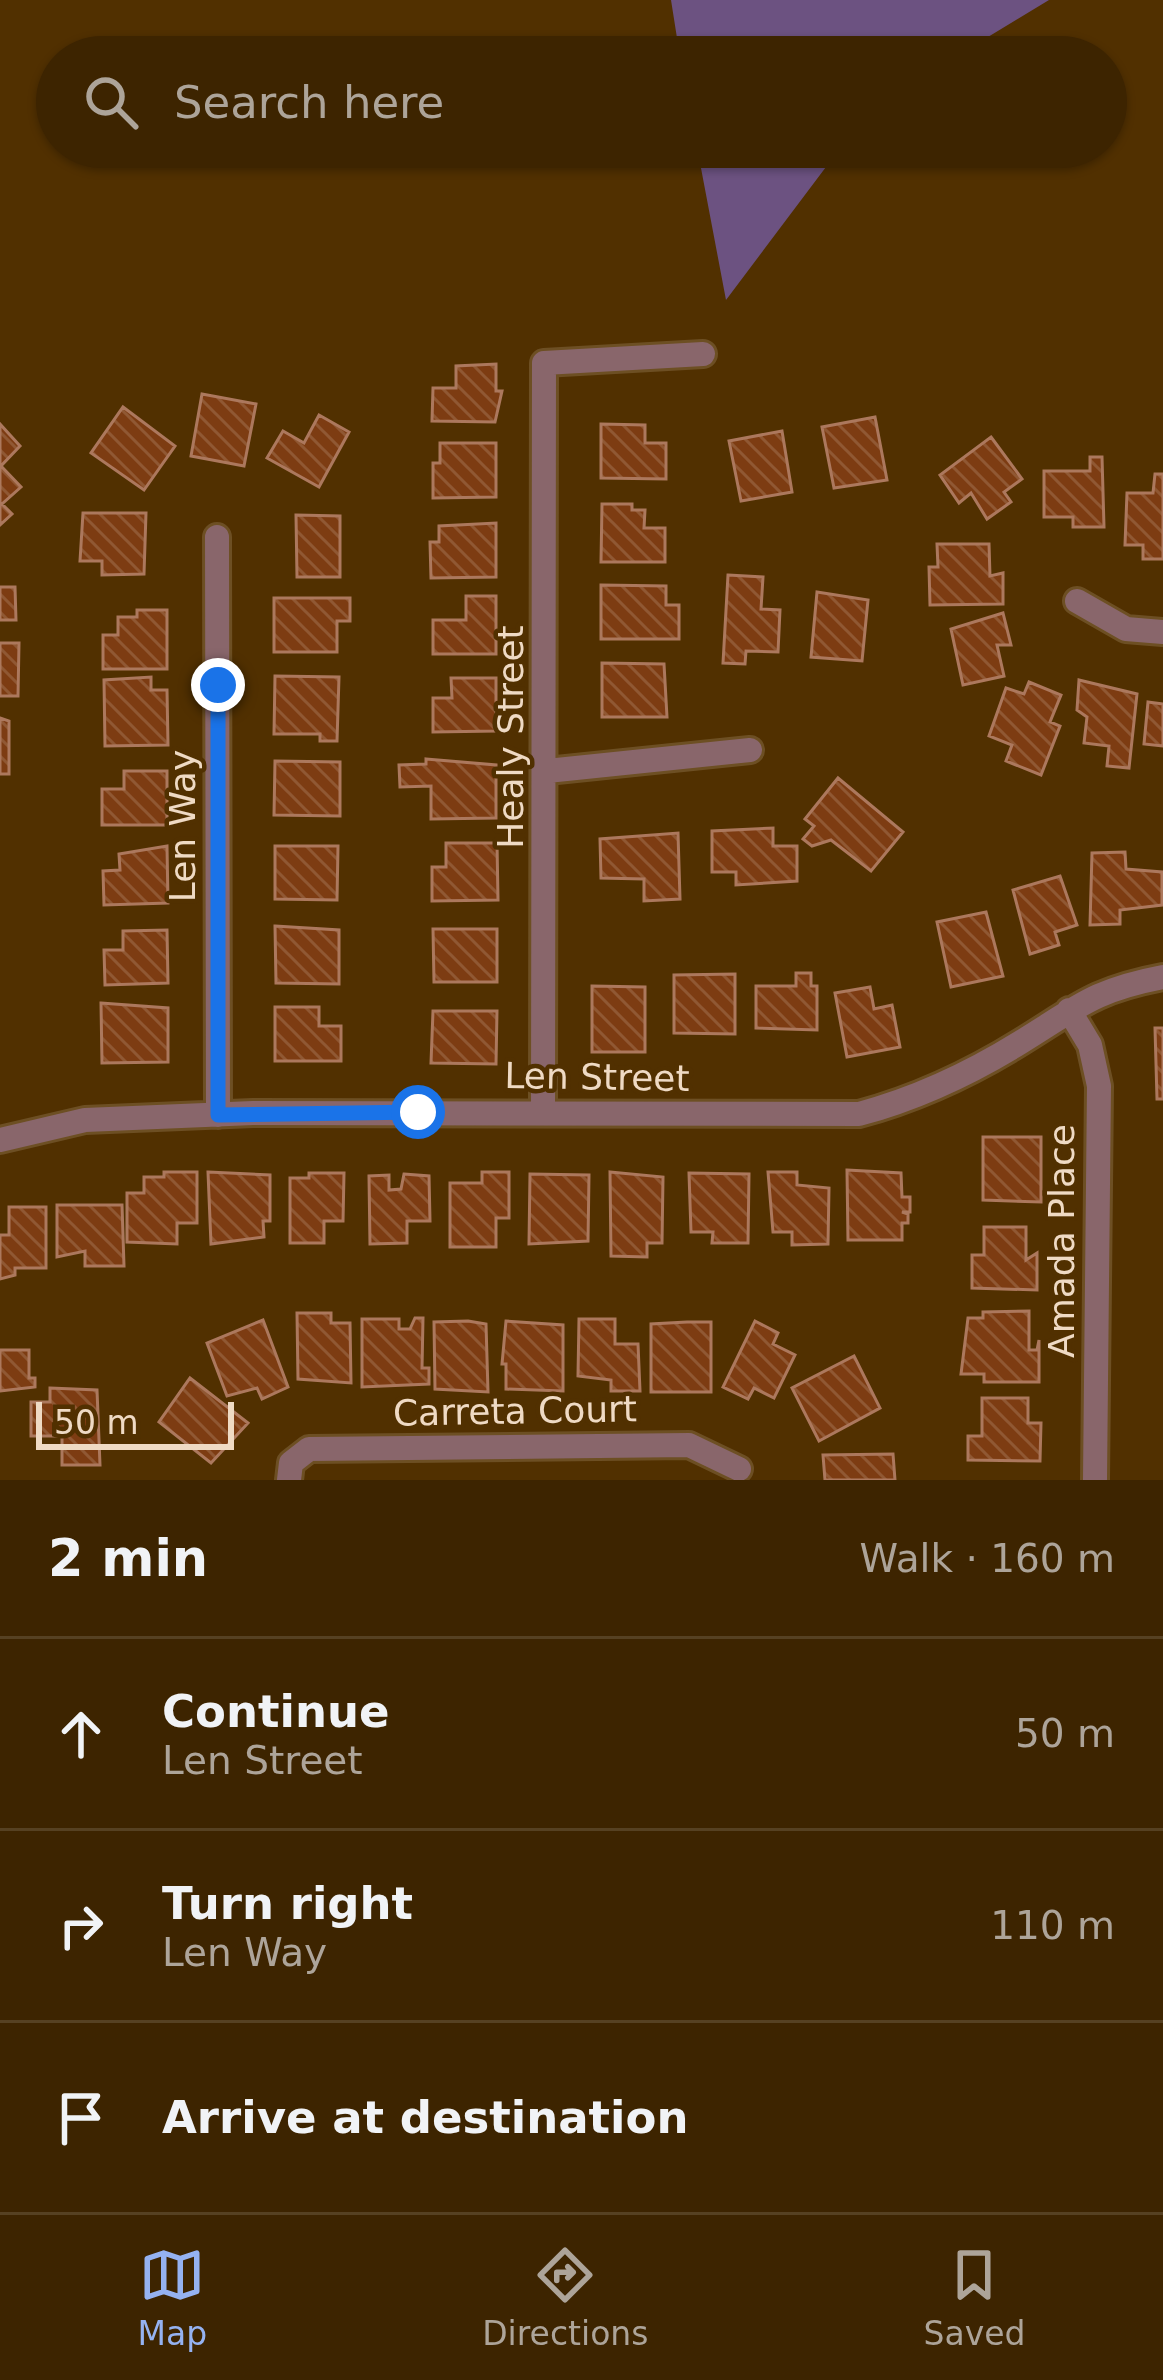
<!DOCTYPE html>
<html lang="en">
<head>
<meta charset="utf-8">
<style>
	body { margin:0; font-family:"DejaVu Sans",sans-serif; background:#48300f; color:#f1f3f6 }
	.scale { position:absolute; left:36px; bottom:30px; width:198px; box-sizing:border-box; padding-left:12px; border:6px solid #efdac4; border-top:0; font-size:33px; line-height:42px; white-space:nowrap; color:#efdac4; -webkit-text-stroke:9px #513000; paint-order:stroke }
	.stop { position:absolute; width:36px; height:36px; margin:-27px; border:9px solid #1a73e8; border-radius:50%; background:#fff }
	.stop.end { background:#1a73e8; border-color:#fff; box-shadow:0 3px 12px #0008 }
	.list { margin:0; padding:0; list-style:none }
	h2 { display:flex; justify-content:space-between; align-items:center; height:156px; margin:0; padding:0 48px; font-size:51px }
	h2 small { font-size:39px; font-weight:400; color:#ada499 }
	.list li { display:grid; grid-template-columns:78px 1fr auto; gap:36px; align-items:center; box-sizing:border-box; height:192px; padding:0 48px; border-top:3px solid #564122 }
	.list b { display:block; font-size:45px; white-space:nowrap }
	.list p { margin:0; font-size:39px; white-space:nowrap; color:#ada499 }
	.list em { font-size:39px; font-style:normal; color:#ada499 }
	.icon { flex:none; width:66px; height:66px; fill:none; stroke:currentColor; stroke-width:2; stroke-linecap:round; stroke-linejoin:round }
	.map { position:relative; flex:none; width:1163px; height:1480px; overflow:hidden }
	.search { position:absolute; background:#3d2400; box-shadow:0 3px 9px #0004; left:36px; right:36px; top:36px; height:132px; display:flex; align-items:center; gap:30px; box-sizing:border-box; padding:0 42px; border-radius:66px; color:#ada499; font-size:45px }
	.sheet { height:732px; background:#3d2400 }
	nav { display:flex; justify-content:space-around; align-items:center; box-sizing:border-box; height:168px; border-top:3px solid #564122; background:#3d2400; font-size:33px; color:#ada499 }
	nav a { display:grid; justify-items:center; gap:6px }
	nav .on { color:#95b2f1 }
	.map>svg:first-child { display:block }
	.green { fill:#6c5281 }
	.building { fill:url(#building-back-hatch); stroke:#ac785d; stroke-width:3 }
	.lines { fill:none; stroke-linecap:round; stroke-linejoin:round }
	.street-casing { stroke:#6d4f23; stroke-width:30 }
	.street { stroke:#89666b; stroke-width:24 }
	.route { stroke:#1a73e8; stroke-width:15 }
	.labels { text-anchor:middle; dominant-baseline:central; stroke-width:9; stroke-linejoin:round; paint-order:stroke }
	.street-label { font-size:36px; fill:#efdac4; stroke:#513000 }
</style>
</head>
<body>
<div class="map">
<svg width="1163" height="1480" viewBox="0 0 1163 1480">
	<defs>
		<pattern id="building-back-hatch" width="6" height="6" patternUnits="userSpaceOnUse" patternTransform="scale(3)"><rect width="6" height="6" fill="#7d3c12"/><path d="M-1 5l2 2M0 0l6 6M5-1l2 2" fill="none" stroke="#905833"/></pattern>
	</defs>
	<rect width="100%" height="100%" fill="#513000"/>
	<path class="green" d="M671 0H1049L955 57H680Z
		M697 147H841L726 300Z"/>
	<path class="building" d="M496 364V391H502L495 422 432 421 433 388H456V366Z
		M202 394 256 404 244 466 191 456Z
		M123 407 175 446 144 490 91 453Z
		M319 415 349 432 319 487 267 458 283 431 304 443Z
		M875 417 887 480 834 488 822 427Z
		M0 424 20 446 1 466 21 487 2 504 12 514 0 525Z
		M601 424 645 425V443H666V479L601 478Z
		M782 431 792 492 741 501 729 441Z
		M991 437 1022 479 1004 492 1011 502 987 519 971 493 959 503 940 475Z
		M440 443H496V497L433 498V463H440Z
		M1090 457H1102L1104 527H1073V517H1044V471H1090Z
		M1155 474H1163V559H1143V545H1125L1127 493H1153Z
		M602 504H632V510H645L644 528H665V562H601Z
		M83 513H146L144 574 102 575V561H80Z
		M296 515 340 516V577H297Z
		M496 523V577L431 578 430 542H439V526Z
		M937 544H989L990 576 1003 573V604L930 605 929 567H938Z
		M728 575 763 577 761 609 780 610 778 652 746 651 745 664 723 663Z
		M601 585 666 586V605H679V639H601Z
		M0 587H15L16 620H0Z
		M817 592 868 600 862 661 811 657Z
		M466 596H496V654H433V620H466Z
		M274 598H350V621H337V652H274Z
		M137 610H167V669H103V635H118V617H137Z
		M1003 613 1011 645H997L1004 676 963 685 951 629Z
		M0 643H19L18 696H0Z
		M602 663 664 664 667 717H602Z
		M275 676 339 677 337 741H320V734H274Z
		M151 677V690H167L168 745 105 746 104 680Z
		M451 678H496V731L433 732V698H452Z
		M1079 680 1137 694 1129 768 1107 766 1109 746 1084 743 1087 717 1077 710Z
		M1029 682 1061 695 1050 722 1060 726 1041 775 1006 761 1012 745 989 736 1006 688 1024 694Z
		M1148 702 1163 704V746L1144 744Z
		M0 718 9 721V774H0Z
		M426 759 496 765V818L431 819V786L400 787 399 765 426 764Z
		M275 761 340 762V816L274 815Z
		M124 771H167V825H102V789H124Z
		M838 778 903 832 871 871 831 840 812 846 803 839 814 826 805 819Z
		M773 828V846H797V881L736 885V872H712V831Z
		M678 833 680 899 644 901V879L601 878 600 839Z
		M446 843H497L498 900 432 901V867H446Z
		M167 846 168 903 104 905 103 871 120 870 119 854Z
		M275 846H338L337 900 275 899Z
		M1125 852 1126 869 1162 872V905L1120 910V924L1090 925 1092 853Z
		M1060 876 1077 925 1055 932 1059 945 1030 954 1013 890Z
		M986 912 1003 976 951 987 937 922Z
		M275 926 339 930V984L276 983Z
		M433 929H497V982H434Z
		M167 930 168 983 105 985 104 950H123V931Z
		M796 973H811V986H817V1030L756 1028V986H796Z
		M735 974V1034L674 1033V975Z
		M592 986 645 987V1052H592Z
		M870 987 874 1009 892 1005 900 1047 847 1057 835 993Z
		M101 1003 168 1008V1062L102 1063Z
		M275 1007H319V1026H341V1061H275Z
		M433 1011H497L496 1064 431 1063Z
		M1155 1028H1163V1099H1157Z
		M983 1137H1041V1202L983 1200Z
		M847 1170 901 1173 902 1197H910V1212H902L908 1214V1223H902V1240H848Z
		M164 1172H197V1223H177V1244L127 1242V1193H144V1177H164Z
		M208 1172 270 1175V1221H263L264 1237 211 1244Z
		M482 1172H509V1218H496V1247H450V1183H482Z
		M610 1172 663 1177 662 1243H647V1257L611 1256Z
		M768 1172H797V1185L829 1188 828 1244 792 1245V1232H773Z
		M309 1173H344L343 1221H324V1243H290V1178H309Z
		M689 1173 749 1174 748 1243H712L713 1232H691Z
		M404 1174 429 1176 430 1221H407V1243L370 1244 369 1176 389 1175V1190L401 1189Z
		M530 1174 589 1175 588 1241 529 1244Z
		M57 1205H122L124 1266H85V1251L57 1257Z
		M9 1207H46V1268H15V1275L0 1279V1235H9Z
		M984 1227H1026V1260L1037 1253V1290L972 1288V1255H984Z
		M1029 1311V1350H1037L1039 1340V1382H984V1374H961L968 1318H983V1312Z
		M297 1313H331V1323H350L351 1383 298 1379Z
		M415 1318H423L422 1368H429V1384L362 1387V1319H399V1329H410Z
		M579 1319H615V1344H638L640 1391H611V1380L578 1376Z
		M263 1320 288 1387 262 1399 257 1388 227 1396 207 1343Z
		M468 1321 486 1324 488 1392 435 1389 434 1322Z
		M506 1321 563 1325V1391L506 1389V1364H502Z
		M755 1321 778 1333 773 1344 795 1355 774 1398 754 1388 748 1399 723 1387Z
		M687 1322H711V1392H651V1324Z
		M0 1350H29V1378H35V1387L0 1391Z
		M854 1356 880 1408 819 1441 792 1388Z
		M190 1378 248 1423 211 1463 159 1422Z
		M50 1388 97 1390 100 1465H62V1436H31V1402H50Z
		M982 1398H1028V1423H1041L1040 1461 968 1460V1436H982Z
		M893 1454 895 1480H825L823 1455Z"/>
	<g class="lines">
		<defs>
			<path id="street" d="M217 537 218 1115
				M1077 601 1126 629 1163 632
				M547 771 750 750
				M1069 1010 1090 1045 1099 1086 1095 1480
				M543 1112 544 363 703 354
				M0 1140 85 1120 253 1113 859 1114C915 1099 971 1073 1021 1042 1078 1007 1094 990 1163 977
				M289 1480 291 1463 309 1449 689 1445 739 1469"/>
		</defs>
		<use href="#street" class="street-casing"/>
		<use href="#street" class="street"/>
	</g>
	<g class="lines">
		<path class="route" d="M218 685V1115L418 1112"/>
	</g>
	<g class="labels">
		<g class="street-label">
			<text transform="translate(510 737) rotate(-90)">Healy Street</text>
			<text transform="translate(182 826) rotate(-90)">Len Way</text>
			<text transform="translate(597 1077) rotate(1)">Len Street</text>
			<text transform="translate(1061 1241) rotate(-90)">Amada Place</text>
			<text transform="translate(515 1411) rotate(-1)">Carreta Court</text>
		</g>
	</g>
</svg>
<div class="scale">50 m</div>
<div class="stop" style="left:418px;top:1112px"></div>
<div class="stop end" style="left:218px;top:685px"></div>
<div class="search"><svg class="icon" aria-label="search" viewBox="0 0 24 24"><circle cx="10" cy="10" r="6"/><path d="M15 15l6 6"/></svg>Search here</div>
</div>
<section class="sheet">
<h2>2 min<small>Walk · 160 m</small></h2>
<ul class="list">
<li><svg class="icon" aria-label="ahead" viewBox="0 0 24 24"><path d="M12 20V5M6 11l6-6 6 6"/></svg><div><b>Continue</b><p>Len Street</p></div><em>50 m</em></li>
<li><svg class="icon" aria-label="right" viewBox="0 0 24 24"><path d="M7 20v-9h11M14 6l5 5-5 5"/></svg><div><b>Turn right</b><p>Len Way</p></div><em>110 m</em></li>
<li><svg class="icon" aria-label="arrive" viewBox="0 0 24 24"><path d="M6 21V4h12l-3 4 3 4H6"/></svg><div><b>Arrive at destination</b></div></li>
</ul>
</section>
<nav>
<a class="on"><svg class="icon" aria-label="map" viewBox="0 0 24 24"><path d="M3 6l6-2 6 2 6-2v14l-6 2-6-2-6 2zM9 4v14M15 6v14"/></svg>Map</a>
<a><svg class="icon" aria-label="directions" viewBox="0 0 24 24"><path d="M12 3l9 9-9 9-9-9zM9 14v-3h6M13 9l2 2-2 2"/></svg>Directions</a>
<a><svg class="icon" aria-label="saved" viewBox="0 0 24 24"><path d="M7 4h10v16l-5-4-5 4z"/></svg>Saved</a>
</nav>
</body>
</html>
